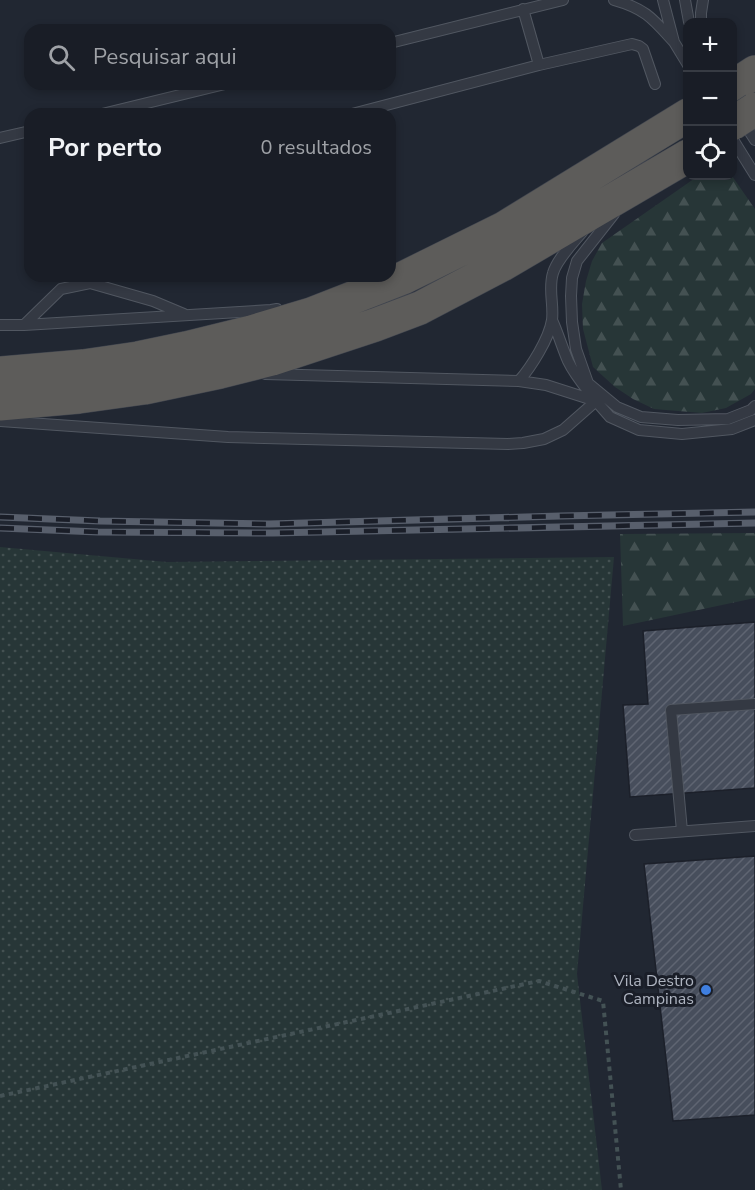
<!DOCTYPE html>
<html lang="pt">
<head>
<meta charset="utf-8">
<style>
	body { margin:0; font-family:"Nunito Sans",sans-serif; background:#262a32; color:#f1f3f6 }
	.controls { position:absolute; right:18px; top:18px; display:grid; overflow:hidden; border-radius:12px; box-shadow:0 3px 9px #0003 }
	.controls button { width:54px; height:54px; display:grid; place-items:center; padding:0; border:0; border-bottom:2px solid #373b43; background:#191d26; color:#f1f3f6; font:30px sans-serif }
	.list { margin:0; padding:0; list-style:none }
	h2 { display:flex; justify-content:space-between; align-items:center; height:78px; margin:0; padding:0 24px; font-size:26px }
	h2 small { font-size:20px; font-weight:400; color:#9fa2a7 }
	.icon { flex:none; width:33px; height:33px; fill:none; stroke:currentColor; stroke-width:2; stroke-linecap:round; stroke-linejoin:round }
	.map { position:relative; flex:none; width:755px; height:1190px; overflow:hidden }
	.search { position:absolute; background:#191d26; box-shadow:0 3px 9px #0003; left:24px; top:24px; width:372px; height:66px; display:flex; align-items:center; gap:15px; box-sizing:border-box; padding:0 21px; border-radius:18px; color:#9fa2a7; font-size:22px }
	.panel { position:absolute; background:#191d26; box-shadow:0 3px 9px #0003; left:24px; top:108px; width:372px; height:174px; border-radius:18px }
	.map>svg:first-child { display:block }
	.grass { fill:url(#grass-dots) }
	.forest { fill:url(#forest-firs) }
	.building { fill:url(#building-hatch); stroke:#1c202a; stroke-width:1.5 }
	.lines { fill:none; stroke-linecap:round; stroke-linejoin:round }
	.service-casing { stroke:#515761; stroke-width:12 }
	.trunk-casing { stroke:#3f444e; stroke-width:34 }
	.path { stroke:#445255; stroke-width:4; stroke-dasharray:4.5 4.5; stroke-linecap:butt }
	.service { stroke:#343943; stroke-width:10 }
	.trunk { stroke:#5d5c5a; stroke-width:33 }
	.rail-casing { stroke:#585f6c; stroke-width:7 }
	.rail { stroke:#1a1e28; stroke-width:4.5; stroke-dasharray:14; stroke-linecap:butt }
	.trunk-bridge-casing { stroke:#3f444e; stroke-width:34; stroke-linecap:butt }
	.trunk-bridge { stroke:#5d5c5a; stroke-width:33 }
	.shop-dot { fill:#3f7fe0; stroke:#1a1e28; stroke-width:2 }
	.labels { text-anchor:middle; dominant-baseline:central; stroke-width:6; stroke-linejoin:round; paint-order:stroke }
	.poi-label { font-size:16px; fill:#aeb4c0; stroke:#1a1e28; text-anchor:end }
</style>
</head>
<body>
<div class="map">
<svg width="755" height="1190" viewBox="0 0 755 1190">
	<defs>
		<pattern id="grass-dots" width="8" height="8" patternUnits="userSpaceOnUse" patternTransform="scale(1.5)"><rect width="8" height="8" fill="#273637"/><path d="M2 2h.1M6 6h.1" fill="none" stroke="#445152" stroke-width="1.8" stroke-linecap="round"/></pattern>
		<pattern id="forest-firs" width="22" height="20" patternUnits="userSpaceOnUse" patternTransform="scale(1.5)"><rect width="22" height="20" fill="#273637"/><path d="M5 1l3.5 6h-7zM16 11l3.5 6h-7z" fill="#445152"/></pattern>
		<pattern id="building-hatch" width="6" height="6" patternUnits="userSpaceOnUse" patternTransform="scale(1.5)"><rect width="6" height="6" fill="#474e5c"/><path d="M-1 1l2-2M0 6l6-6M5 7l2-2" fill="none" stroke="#5f6572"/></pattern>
	</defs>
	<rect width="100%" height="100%" fill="#212732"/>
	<path class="grass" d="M0 547 167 562 614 557 577 974 602 1190H0Z"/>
	<path class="forest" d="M698 176H732L755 209V389L751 394 726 408 702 413 654 409 633 399 615 387 593 367 583 329 582 304 586 281 592 261 602 243Z
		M755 533V598L623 626 620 534Z"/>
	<path class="building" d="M755 622V788L630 797 623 705 648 704 643 631Z
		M755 856V1115L673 1121 644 864Z"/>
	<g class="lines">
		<defs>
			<path id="service" d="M614 0C646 9 653 19 674 42
				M663 0 674 42 688 65
				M685 0 689 22
				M523 9 539 65
				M701 22V13L703 0
				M390 43 563 0
				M102 114 225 84
				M352 114 539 65 632 44 639 46 643 49 655 84
				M742 120 755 140
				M0 138 30 131
				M732 138 755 175
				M614 214 577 261 572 278 571 296 572 322 576 349 588 383 617 407 641 417 678 420 728 419 751 410 755 406
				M0 325H24L271 310 277 309
				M24 325 61 289 90 283 153 301 184 314
				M265 374 519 381C531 367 549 339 552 320 554 304 548 289 553 273 557 259 574 242 583 231
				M519 381 546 385 596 401 610 417 639 430 682 434 732 429 755 420
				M0 421 228 437 508 444 523 443 544 439 563 430 596 401C586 388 575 376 568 361 562 347 558 333 552 320
				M682 831 671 710 755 704
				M635 835 755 826"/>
			<path id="trunk" d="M732 87 755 72
				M0 373 83 366 138 358 186 348 251 332 311 314 403 278 504 228 688 115
				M0 404 79 397 144 388 220 372 272 359 375 325 420 308 502 265 688 156"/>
		</defs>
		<use href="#service" class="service-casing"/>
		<use href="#trunk" class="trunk-casing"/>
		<path class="path" d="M0 1096 539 981 603 1001 621 1190"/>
		<use href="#service" class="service"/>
		<use href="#trunk" class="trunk"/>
		<defs>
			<path id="rail" d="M0 517 100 521 269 524 560 516 755 512
				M0 528 98 532 273 533 755 523"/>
		</defs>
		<use href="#rail" class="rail-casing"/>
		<use href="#rail" class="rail"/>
		<defs>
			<path id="trunk-bridge" d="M732 124 755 109"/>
		</defs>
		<use href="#trunk-bridge" class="trunk-bridge-casing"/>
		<use href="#trunk-bridge" class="trunk-bridge"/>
	</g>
	<circle class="shop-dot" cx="706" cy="990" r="6"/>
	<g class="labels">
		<g class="poi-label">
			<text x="694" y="981">Vila Destro<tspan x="694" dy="18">Campinas</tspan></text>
		</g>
	</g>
</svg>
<div class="controls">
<button>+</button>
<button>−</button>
<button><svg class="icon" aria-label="locate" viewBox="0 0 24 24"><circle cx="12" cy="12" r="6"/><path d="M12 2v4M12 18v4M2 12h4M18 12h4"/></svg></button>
</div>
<div class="search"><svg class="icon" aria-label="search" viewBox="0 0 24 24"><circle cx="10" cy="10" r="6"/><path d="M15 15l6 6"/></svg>Pesquisar aqui</div>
<section class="panel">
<h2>Por perto<small>0 resultados</small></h2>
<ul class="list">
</ul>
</section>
</div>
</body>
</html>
